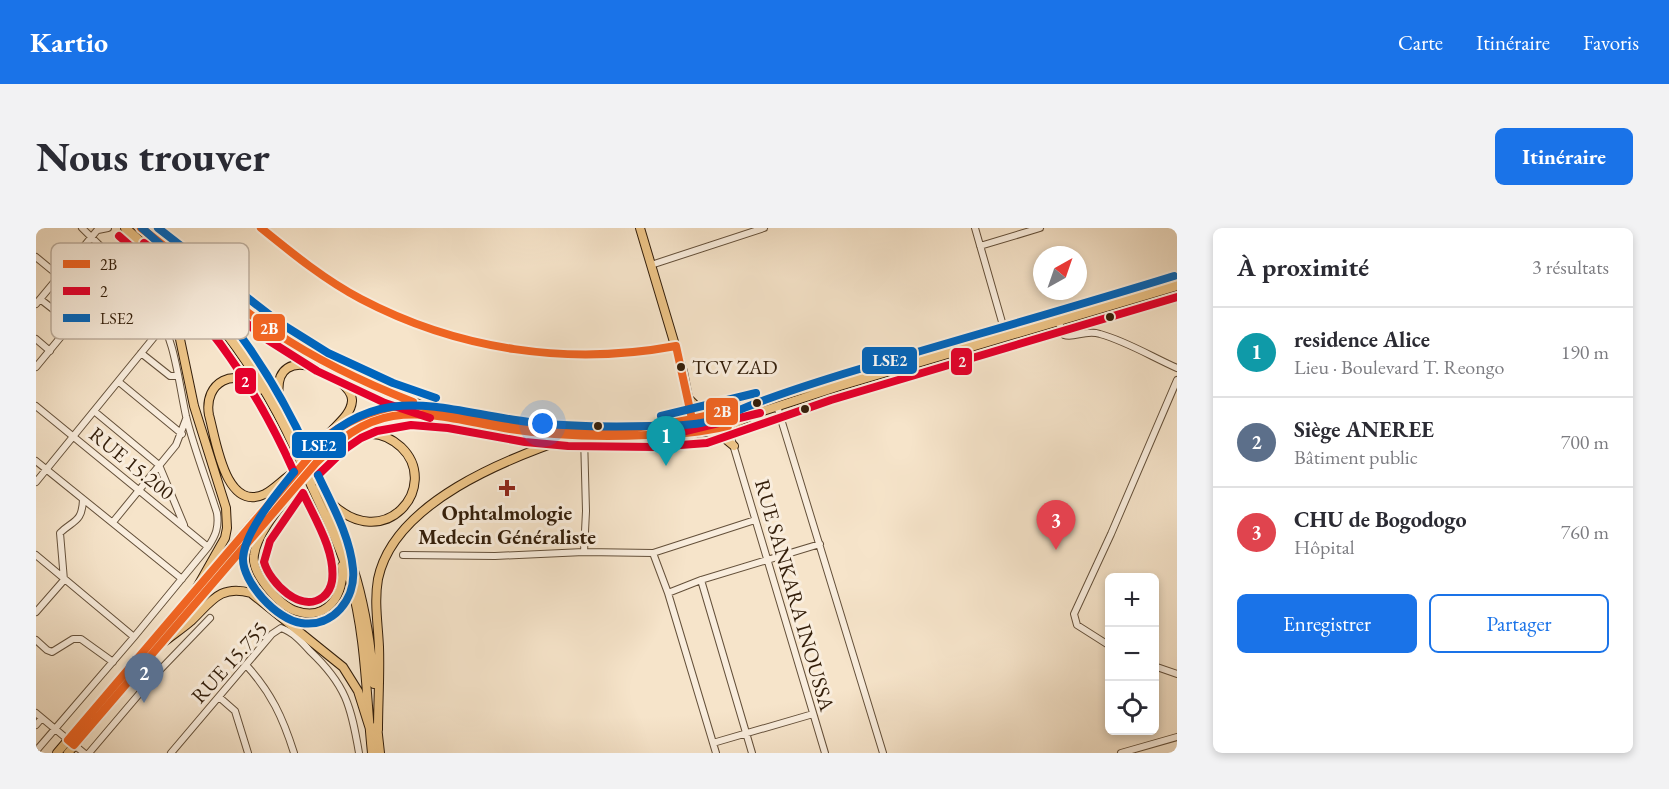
<!DOCTYPE html>
<html lang="fr">
<head>
<meta charset="utf-8">
<style>
	body { margin:0; font-family:"EB Garamond",serif; background:#f2f2f3; color:#2b2b33 }
	.controls { position:absolute; right:18px; bottom:18px; display:grid; overflow:hidden; border-radius:9px; box-shadow:0 3px 9px #0003 }
	.controls button { width:54px; height:54px; display:grid; place-items:center; padding:0; border:0; border-bottom:2px solid #e1e1e2; background:#fff; color:#2b2b33; font:30px sans-serif }
	.compass { position:absolute; left:997px; top:18px; width:54px; height:54px; border-radius:50%; background:#fff; box-shadow:0 3px 9px #0003; rotate:40deg }
	.you { position:absolute; left:507px; top:196px; width:21px; height:21px; margin:-15px; border:4px solid #fff; border-radius:50%; background:#1a73e8; box-shadow:0 0 0 9px #1a73e833 }
	.badge { display:grid; place-items:center; width:39px; height:39px; border-radius:50%; background:#1a73e8; color:#fff; font-size:20px; font-weight:700 }
	.pin { position:absolute; translate:-50% -50px; filter:drop-shadow(0 2px 3px #0008) }
	.pin::after { content:''; position:absolute; top:32px; width:21px; height:18px; background:inherit; clip-path:polygon(0 0,100% 0,50% 100%) }
	.list { margin:0; padding:0; list-style:none }
	h2 { display:flex; justify-content:space-between; align-items:center; height:78px; margin:0; padding:0 24px; font-size:26px }
	h2 small { font-size:20px; font-weight:400; color:#7c7c81 }
	.list li { display:grid; grid-template-columns:39px 1fr auto; gap:18px; align-items:center; box-sizing:border-box; height:90px; padding:0 24px; border-top:2px solid #e1e1e2 }
	.list b { display:block; font-size:22px; white-space:nowrap }
	.list p { margin:0; font-size:20px; white-space:nowrap; color:#7c7c81 }
	.list em { font-size:20px; font-style:normal; color:#7c7c81 }
	.actions { display:flex; gap:12px; padding:18px 24px }
	.actions a { flex:1; padding:14px 0; border:2px solid #1a73e8; border-radius:9px; text-align:center; font-size:21px; color:#1a73e8 }
	.actions .main { background:#1a73e8; color:#fff }
	.icon { flex:none; width:33px; height:33px; fill:none; stroke:currentColor; stroke-width:2; stroke-linecap:round; stroke-linejoin:round }
	.map { position:relative; flex:none; width:1141px; height:525px; overflow:hidden; border-radius:9px }
	header { display:flex; align-items:center; gap:36px; box-sizing:border-box; height:84px; padding:0 30px; background:#1a73e8; color:#fff }
	header strong { font-size:28px }
	nav { display:flex; gap:33px; margin-inline-start:auto; font-size:21px }
	.intro { display:flex; align-items:center; justify-content:space-between; box-sizing:border-box; height:144px; padding:0 36px }
	h1 { margin:0; font-size:42px }
	.button { padding:15px 27px; border-radius:9px; background:#1a73e8; color:#fff; font-size:21px; font-weight:700 }
	main { display:flex; gap:36px; padding:0 36px }
	aside { flex:1; background:#fff; border-radius:9px; box-shadow:0 3px 9px #0003 }
	.map>svg:first-child { display:block }
	.lines { fill:none; stroke-linecap:round; stroke-linejoin:round }
	.minor-casing { stroke:#64503a; stroke-width:8 }
	.major-casing { stroke:#331e0a; stroke-width:10 }
	.highway-casing { stroke:#331e0a; stroke-width:10 }
	.minor { stroke:#f9eddd; stroke-width:6 }
	.major { stroke:#ebc285; stroke-width:8 }
	.highway { stroke:#ebc285; stroke-width:8 }
	.highway-bridge-casing { stroke:#331e0a; stroke-width:10; stroke-linecap:butt }
	.highway-bridge { stroke:#ebc285; stroke-width:8 }
	.bus-1-casing { stroke:#f9eddd; stroke-width:12 }
	.bus-2-casing { stroke:#f9eddd; stroke-width:12 }
	.bus-3-casing { stroke:#f9eddd; stroke-width:12 }
	.bus-1 { stroke:#f26522; stroke-width:8 }
	.bus-2 { stroke:#e4002b; stroke-width:8 }
	.bus-3 { stroke:#0065bd; stroke-width:8 }
	.bus-dot { fill:#331e0a; stroke:#f9eddd; stroke-width:2 }
	.poi-dot { fill:#8f2418; stroke:#f9eddd; stroke-width:2 }
	.labels { text-anchor:middle; dominant-baseline:central; stroke-width:6; stroke-linejoin:round; paint-order:stroke }
	.bus-label { font-size:20px; fill:#331e0a; stroke:#f9eddd; text-anchor:start }
	.street-label { font-size:21px; fill:#331e0a; stroke:#f9eddd }
	.poi-label { font-size:21px; font-weight:bold; fill:#331e0a; stroke:#f9eddd }
	.key { fill:#f9eddd; stroke:#beaf9e; stroke-width:1.5 }
	.key-label { font-size:16px; fill:#331e0a }
	.line-badge { stroke:#f9eddd; stroke-width:2 }
	.badge-label { font-size:16px; text-anchor:middle; font-weight:bold; fill:#fff }
</style>
</head>
<body>
<header>
<strong>Kartio</strong>
<nav><a>Carte</a><a>Itinéraire</a><a>Favoris</a></nav>
</header>
<div class="intro"><h1>Nous trouver</h1><a class="button">Itinéraire</a></div>
<main>
<div class="map">
<svg width="1141" height="525" viewBox="0 0 1141 525">
	<rect width="100%" height="100%" fill="#f6e4ca"/>
	<filter id="stains"><feTurbulence type="fractalNoise" baseFrequency=".00333" numOctaves="4"/><feColorMatrix values="0 0 0 0 .2 0 0 0 0 .09 0 0 0 0 .02 0 0 0 .5 -.17"/></filter>
	<radialGradient id="worn" r=".72"><stop offset=".6" stop-color="#630" stop-opacity="0"/><stop offset="1" stop-color="#630" stop-opacity=".3"/></radialGradient>
	<g class="lines">
		<defs>
			<path id="minor" d="M225 0C246 17 268 35 290 50 378 109 486 135 590 125 607 124 624 121 640 118
				M939 0 966 94 972 104
				M62 2 72 0
				M944 18 1004 0
				M0 29 23 48
				M615 37 728 0
				M4 71 36 96
				M0 76 63 0
				M1023 95 1028 107C1038 111 1049 101 1064 106 1090 113 1116 129 1141 140
				M0 111 14 123
				M105 125 134 148H142
				M0 139 84 37
				M83 154 146 206
				M0 178 172 319
				M741 178 847 525
				M58 183 123 237 148 297
				M687 183 789 525
				M0 233 146 351
				M0 254 128 97
				M77 294 140 217 150 191
				M548 324 550 283 548 208
				M617 325 632 365 680 525
				M0 327 98 409
				M367 327 459 328 548 324 617 325 719 292
				M665 352 716 525
				M632 365 665 352 784 316
				M0 384 28 352 24 305C37 292 46 295 47 272
				M0 412 11 422 16 424 37 411H45L77 434
				M1074 418 1041 397 1038 386 1075 306 1141 152
				M210 437C235 464 247 490 258 525
				M1118 438 1141 446
				M183 469 199 483 212 525
				M0 485 48 525
				M0 497 6 490
				M677 515 777 486
				M0 523 98 409 172 319C180 307 183 299 181 285 171 253 158 221 150 188 142 151 139 111 118 78 98 49 71 25 46 0
				M53 525 121 445 174 390
				M135 525 236 406 245 400C257 404 266 414 274 423 310 457 315 478 323 525
				M1085 525 1141 509"/>
			<path id="major" d="M604 0 647 144 659 206
				M653 171 663 181 674 186
				M673 204 687 209 698 218
				M534 207 598 208 671 204 692 198 724 184 804 158 1141 58
				M269 234 292 207 301 201 323 188 362 178 385 177 454 193 520 201H606L630 197 721 175 1141 51
				M273 243C304 208 343 179 393 187 416 190 439 196 462 200
				M21 525 257 247
				M32 525 230 293"/>
			<path id="highway" d="M89 0 126 58 140 92 158 178 190 280 191 300 189 310 159 363
				M105 0C151 33 192 72 239 104 283 135 334 158 385 177
				M92 2C163 63 220 135 259 221
				M129 23C187 77 228 143 264 213
				M223 162C200 137 167 154 173 187 180 212 189 285 229 266 240 260 248 250 259 244
				M243 169C235 107 318 150 316 173 315 187 300 197 292 207
				M264 253C250 272 221 303 218 327 215 346 244 378 260 383 292 394 309 365 306 338
				M282 253C316 323 332 377 338 456
				M276 259C290 290 305 320 314 352 330 408 330 468 336 525
				M293 273C348 329 406 258 365 219 357 212 348 206 336 206 324 205 312 211 301 214
				M129 413C138 406 147 400 155 393 175 374 184 356 215 365L307 439 322 463 334 501
				M341 498 344 525
				M342 502C342 475 344 447 343 419 342 396 338 374 342 351 358 274 472 230 538 208"/>
		</defs>
		<use href="#minor" class="minor-casing"/>
		<use href="#major" class="major-casing"/>
		<use href="#highway" class="highway-casing"/>
		<use href="#minor" class="minor"/>
		<use href="#major" class="major"/>
		<use href="#highway" class="highway"/>
		<defs>
			<path id="highway-bridge" d="M264 213 282 253
				M259 221 276 259"/>
		</defs>
		<use href="#highway-bridge" class="highway-bridge-casing"/>
		<use href="#highway-bridge" class="highway-bridge"/>
		<defs>
			<path id="bus-1" d="M105 0C150 34 192 72 239 104 282 133 329 155 377 174
				M225 0C257 26 289 52 325 71 422 122 532 138 640 118L656 191
				M373 177C404 179 433 190 464 195 539 207 614 204 687 183L692 198C665 205 638 206 611 207 565 209 519 208 474 201 435 195 396 182 357 188 325 193 302 213 280 235L38 517 32 512 292 207C317 190 343 179 373 177Z"/>
			<path id="bus-2" d="M83 8C162 76 215 148 258 244
				M108 15 232 112 281 143 349 175 394 190
				M629 208 724 185
				M282 247 309 221 325 210 341 203 375 197 412 200 489 214 532 218 618 219 671 215 795 172 1141 69
				M267 265C279 291 300 324 296 353 295 359 292 365 287 369 265 386 234 355 228 334L234 313Z"/>
			<path id="bus-3" d="M106 0C178 63 234 139 273 226 344 150 405 183 493 194 533 199 574 199 615 198 632 198 649 198 665 195 684 191 702 182 721 175 749 164 778 155 807 146 917 113 1028 82 1138 48
				M122 0 244 95 292 125 357 155 400 170
				M625 188 720 165
				M258 244C241 265 209 303 207 330 206 354 241 392 265 395 297 400 320 371 317 341 314 308 296 277 282 247"/>
		</defs>
		<use href="#bus-1" class="bus-1-casing"/>
		<use href="#bus-2" class="bus-2-casing"/>
		<use href="#bus-3" class="bus-3-casing"/>
		<use href="#bus-1" class="bus-1"/>
		<use href="#bus-2" class="bus-2"/>
		<use href="#bus-3" class="bus-3"/>
	</g>
	<g class="bus-dot">
		<circle cx="1074" cy="89" r="5"/>
		<circle cx="645" cy="139" r="5"/>
		<circle cx="721" cy="175" r="5"/>
		<circle cx="769" cy="181" r="5"/>
		<circle cx="562" cy="198" r="5"/>
	</g>
	<path class="poi-dot" d="M468 251h6v6h6v6h-6v6h-6v-6h-6v-6h6z"/>
	<g class="labels">
		<g class="bus-label">
			<text x="656" y="139">TCV ZAD</text>
		</g>
		<g class="street-label">
			<text transform="translate(96 235) rotate(39)">RUE 15.200</text>
			<text transform="translate(759 367) rotate(74)">RUE SANKARA INOUSSA</text>
			<text transform="translate(193 434) rotate(-48)">RUE 15.755</text>
		</g>
		<g class="poi-label">
			<text x="471" y="284">Ophtalmologie<tspan x="471" dy="24">Medecin Généraliste</tspan></text>
		</g>
	</g>
	<rect x="15" y="15" width="198" height="96" rx="9" class="key"/>
	<rect x="27" y="32" width="27" height="8" fill="#f26522"/>
	<rect x="27" y="59" width="27" height="8" fill="#e4002b"/>
	<rect x="27" y="86" width="27" height="8" fill="#0065bd"/>
	<g class="key-label">
		<text x="64" y="42">2B</text>
		<text x="64" y="69">2</text>
		<text x="64" y="96">LSE2</text>
	</g>
	<g class="line-badge">
		<rect x="216" y="85" width="34" height="29" rx="6" fill="#f26522"/>
		<rect x="825" y="118" width="57" height="29" rx="6" fill="#0065bd"/>
		<rect x="914" y="119" width="23" height="29" rx="6" fill="#e4002b"/>
		<rect x="198" y="139" width="23" height="28" rx="6" fill="#e4002b"/>
		<rect x="669" y="169" width="34" height="29" rx="6" fill="#f26522"/>
		<rect x="255" y="203" width="56" height="28" rx="6" fill="#0065bd"/>
	</g>
	<g class="badge-label">
		<text x="233" y="106">2B</text>
		<text x="854" y="138">LSE2</text>
		<text x="926" y="139">2</text>
		<text x="209" y="159">2</text>
		<text x="686" y="189">2B</text>
		<text x="283" y="223">LSE2</text>
	</g>
	<rect width="100%" height="100%" filter="url(#stains)"/>
	<rect width="100%" height="100%" fill="url(#worn)"/>
</svg>
<div class="controls">
<button>+</button>
<button>−</button>
<button><svg class="icon" aria-label="locate" viewBox="0 0 24 24"><circle cx="12" cy="12" r="6"/><path d="M12 2v4M12 18v4M2 12h4M18 12h4"/></svg></button>
</div>
<svg class="compass" viewBox="-18 -18 36 36"><path d="M0-13l5 13h-10z" fill="#e53935"/><path d="M0 13l5-13h-10z" fill="#7c7c81"/></svg>
<div class="you"></div>
<div class="pin badge" style="left:630px;top:238px;background:#0f9aa8">1</div>
<div class="pin badge" style="left:108px;top:475px;background:#5c6f8a">2</div>
<div class="pin badge" style="left:1020px;top:322px;background:#e0444e">3</div>
</div>
<aside>
<h2>À proximité<small>3 résultats</small></h2>
<ul class="list">
<li><span class="badge" style="background:#0f9aa8">1</span><div><b>residence Alice</b><p>Lieu · Boulevard T. Reongo</p></div><em>190 m</em></li>
<li><span class="badge" style="background:#5c6f8a">2</span><div><b>Siège ANEREE</b><p>Bâtiment public</p></div><em>700 m</em></li>
<li><span class="badge" style="background:#e0444e">3</span><div><b>CHU de Bogodogo</b><p>Hôpital</p></div><em>760 m</em></li>
</ul>
<div class="actions"><a class="main">Enregistrer</a><a>Partager</a></div>
</aside>
</main>
</body>
</html>
